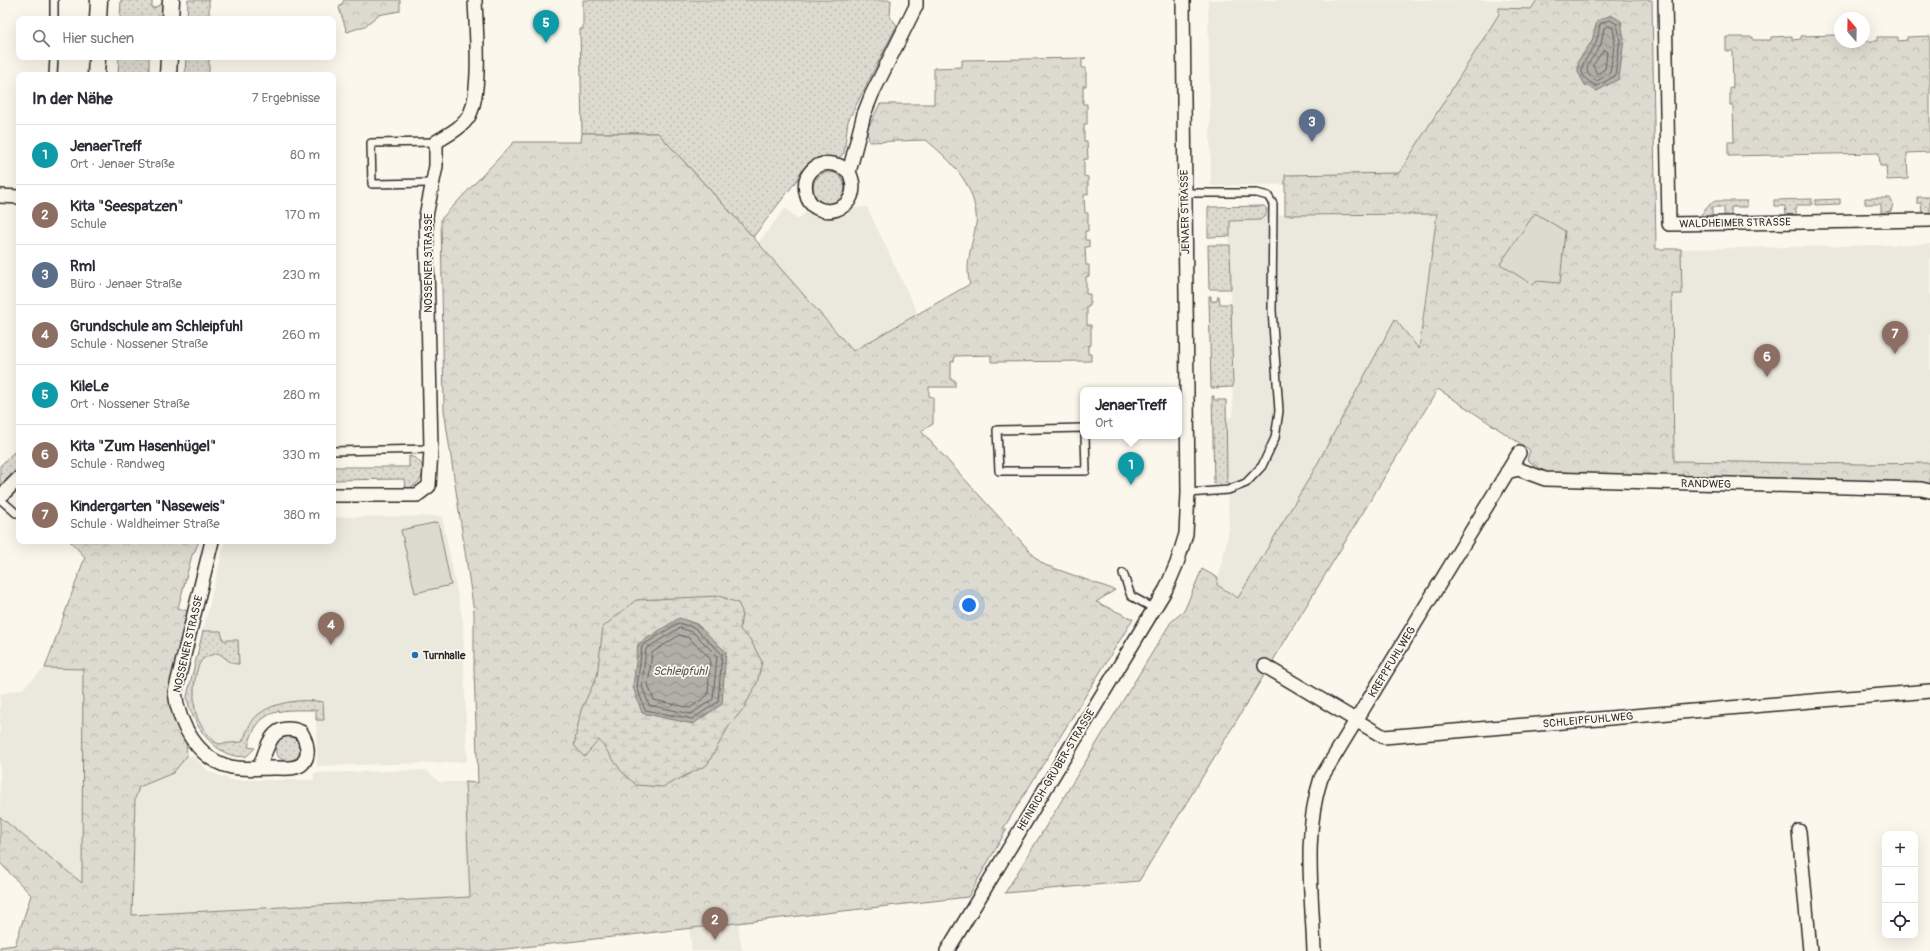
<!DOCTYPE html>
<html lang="de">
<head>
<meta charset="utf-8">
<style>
	body { margin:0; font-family:Pangolin,sans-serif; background:#f2f2f3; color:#2b2b33 }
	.controls { position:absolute; right:12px; bottom:12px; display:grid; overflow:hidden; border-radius:8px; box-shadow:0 4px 16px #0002 }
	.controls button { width:36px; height:36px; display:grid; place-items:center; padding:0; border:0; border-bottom:1px solid #e1e1e2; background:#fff; color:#2b2b33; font:20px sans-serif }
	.compass { position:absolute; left:1834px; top:12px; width:36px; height:36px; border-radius:50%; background:#fff; box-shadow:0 4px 16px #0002; rotate:340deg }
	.you { position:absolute; left:969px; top:605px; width:14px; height:14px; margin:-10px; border:3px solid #fff; border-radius:50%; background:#1a73e8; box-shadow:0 0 0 6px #1a73e833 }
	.badge { display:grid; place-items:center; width:26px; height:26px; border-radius:50%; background:#db2777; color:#fff; font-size:13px; font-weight:700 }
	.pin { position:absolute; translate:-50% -33px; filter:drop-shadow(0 1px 2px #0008) }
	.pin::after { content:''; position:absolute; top:21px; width:14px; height:12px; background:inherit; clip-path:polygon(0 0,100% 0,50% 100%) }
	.popup { position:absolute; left:1080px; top:387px; width:102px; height:52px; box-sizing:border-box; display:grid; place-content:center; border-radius:8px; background:#fff; filter:drop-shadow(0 1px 3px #0005); font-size:13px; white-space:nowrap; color:#7c7c81 }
	.popup b { font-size:15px; color:#2b2b33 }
	.popup::after { content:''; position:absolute; left:50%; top:100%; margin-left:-8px; border:8px solid transparent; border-top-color:#fff }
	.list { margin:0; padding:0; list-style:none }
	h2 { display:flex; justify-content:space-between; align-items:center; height:52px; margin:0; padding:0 16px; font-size:17px }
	h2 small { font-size:13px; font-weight:400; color:#7c7c81 }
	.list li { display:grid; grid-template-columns:26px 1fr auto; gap:12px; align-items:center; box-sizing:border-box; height:60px; padding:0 16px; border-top:1px solid #e1e1e2 }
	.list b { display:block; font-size:15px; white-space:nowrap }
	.list p { margin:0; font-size:13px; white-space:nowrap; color:#7c7c81 }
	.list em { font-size:13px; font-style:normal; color:#7c7c81 }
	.icon { flex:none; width:22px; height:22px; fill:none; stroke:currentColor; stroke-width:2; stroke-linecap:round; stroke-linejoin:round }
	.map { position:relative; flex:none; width:1930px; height:951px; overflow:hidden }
	.search { position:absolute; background:#fff; box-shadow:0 4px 16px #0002; left:16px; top:16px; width:320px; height:44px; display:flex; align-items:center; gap:10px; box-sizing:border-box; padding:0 14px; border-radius:8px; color:#7c7c81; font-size:15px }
	.panel { position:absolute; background:#fff; box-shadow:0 4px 16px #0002; left:16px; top:72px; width:320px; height:472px; border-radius:8px }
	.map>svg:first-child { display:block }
	.built { fill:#ebe8de }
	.grass { fill:url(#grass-dots); stroke:#84827e }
	.forest { fill:url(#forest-crowns); stroke:#84827e }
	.wetland { fill:url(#wetland-marsh); stroke:#84827e }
	.pitch { fill:#dddad0; stroke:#84827e }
	.water { fill:url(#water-waves); stroke:#7b7a75 }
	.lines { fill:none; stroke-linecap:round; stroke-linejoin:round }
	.shore { stroke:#61605d; stroke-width:1 }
	.service-casing { stroke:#2b2b2b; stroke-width:10 }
	.minor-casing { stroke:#2b2b2b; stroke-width:16 }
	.tertiary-casing { stroke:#2b2b2b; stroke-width:19 }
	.service { stroke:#fbf7ec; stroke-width:7 }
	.minor { stroke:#fbf7ec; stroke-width:13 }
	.tertiary { stroke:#fbf7ec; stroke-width:16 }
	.poi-dot { fill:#1f6fb2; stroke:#fbf7ec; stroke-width:1.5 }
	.labels { text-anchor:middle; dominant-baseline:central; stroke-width:3.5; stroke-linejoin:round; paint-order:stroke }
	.street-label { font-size:11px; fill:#2b2b2b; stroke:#fbf7ec }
	.poi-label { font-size:11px; font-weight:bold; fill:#2b2b2b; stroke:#fbf7ec; text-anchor:start }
	.water-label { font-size:12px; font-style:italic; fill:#5a5956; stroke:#fbf7ec }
</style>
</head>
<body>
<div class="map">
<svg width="1930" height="951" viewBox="0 0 1930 951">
	<defs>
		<pattern id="grass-dots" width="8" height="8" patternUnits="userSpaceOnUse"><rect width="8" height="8" fill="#dddad0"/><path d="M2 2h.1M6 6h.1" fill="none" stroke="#bebbb3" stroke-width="1.8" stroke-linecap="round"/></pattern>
		<pattern id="forest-crowns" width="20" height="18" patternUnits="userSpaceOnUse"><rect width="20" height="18" fill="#dddad0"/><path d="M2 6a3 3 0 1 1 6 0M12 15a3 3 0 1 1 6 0" fill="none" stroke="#bebbb3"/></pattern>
		<pattern id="wetland-marsh" width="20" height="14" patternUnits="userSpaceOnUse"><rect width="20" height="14" fill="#dddad0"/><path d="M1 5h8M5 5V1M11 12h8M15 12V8" fill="none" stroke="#bebbb3"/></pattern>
		<pattern id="water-waves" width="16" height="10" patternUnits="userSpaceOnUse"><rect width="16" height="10" fill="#b1afa7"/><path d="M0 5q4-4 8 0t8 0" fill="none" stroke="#908f88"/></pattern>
	</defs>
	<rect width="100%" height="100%" fill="#fbf7ec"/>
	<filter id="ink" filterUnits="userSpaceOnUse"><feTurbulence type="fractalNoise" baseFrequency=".025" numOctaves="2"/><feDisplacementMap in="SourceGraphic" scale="8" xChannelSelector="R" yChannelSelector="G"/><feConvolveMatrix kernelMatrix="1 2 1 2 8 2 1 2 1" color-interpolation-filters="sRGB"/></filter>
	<g filter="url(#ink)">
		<path class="built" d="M1208 0H1537L1423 181 1211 186Z
			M867 207 918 314 853 351 758 243 785 208 798 219 808 210 821 218 830 219 838 218 847 214 853 208Z
			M1437 214 1418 350 1395 320 1344 420 1238 598 1217 585 1229 530 1225 418 1233 417 1229 221 1260 220 1266 215Z
			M1930 244V463L1862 464 1674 461 1672 294H1682L1681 249Z
			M442 516 463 621 467 762 317 766 316 706 281 707 256 721 243 746H218L195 720 188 705 187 696 225 541H333V517Z
			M45 668 83 669 82 883 0 817V694L22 689Z
			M192 756 210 772 232 780H314V773L426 770 439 782H465L470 897 132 915 135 799 133 758Z
			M738 923 742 951H692L689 928Z"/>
		<path class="grass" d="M121 0H152V9L163 3 162 16 157 19H120Z
			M188 0H209V19H187Z
			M583 0H891L890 17 897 25 848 121 844 153 840 157 807 167 753 237 658 133H582L580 29H583Z
			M119 57H149V75H118Z
			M186 57H209V75H185Z
			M813 188a16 16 0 1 1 32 0a16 16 0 1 1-32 0Z
			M1917 197H1930V213H1922L1921 203H1917Z
			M1865 198H1890L1893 204 1891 211 1881 213V204H1865Z
			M1812 199V205H1796V215H1786L1785 206H1774V200Z
			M1840 199V204L1815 205V200Z
			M1713 201H1747V207H1731V217L1724 216V207H1712V217H1699Z
			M1264 206 1267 209 1266 215 1260 220 1230 221V236L1208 237V207Z
			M1208 245H1230L1231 289H1209Z
			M1209 296H1211V301H1217L1218 296H1219L1220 304H1231L1233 387 1211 388Z
			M1212 396H1214V400H1226L1227 483 1214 484Z
			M15 451 19 452V470L0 488V466Z
			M409 456C430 460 426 485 405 489L404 479 333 480V467H409Z
			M203 631H221L223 640H238L239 664C231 665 225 657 218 653 212 655 205 656 201 661 193 673 192 703 197 717 200 726 209 735 215 742L219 744 242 742C246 735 248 726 253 720 267 702 302 698 323 702L324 720H316V710C282 710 258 706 248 747L255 748 247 756C217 762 190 722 187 696Z
			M275 748a13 13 0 1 1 26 0a13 13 0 1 1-26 0Z"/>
		<path class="forest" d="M344 0H400V11L378 15 365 26 347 32 339 8Z
			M1537 0H1652L1656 249H1681L1682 294H1672L1674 461 1862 464 1930 463V484L1821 483 1547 473 1527 460 1530 450 1438 389 1139 881 1005 893 1171 622 1184 611 1202 569 1218 578 1217 585 1238 598 1314 470 1395 319 1419 349 1437 214 1285 215V175L1399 173 1499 14V8L1531 9Z
			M1838 35 1840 42 1877 41V37H1898V41L1907 40V37L1930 36V152L1907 153 1908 179 1887 180 1886 166H1880L1879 153 1728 156V142H1734L1733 105H1730V88H1733L1732 51H1726V37H1753V40H1771V37L1792 36V40L1801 39V36Z
			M1086 58 1082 59V68H1086V86H1083V104H1087V124H1084V141H1087L1088 159H1084V176L1088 177V194L1084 195 1085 213H1088V231H1085V240H1089V247H1085L1086 265H1089V276L1086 277V294H1090V306L1087 307V325H1091V345L1088 346V354H1091V361L991 362V355L955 356 954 361 951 362V380H955V387H929V396L933 397V424L921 431 1038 560 1045 565 1115 590 1096 602 1133 619 1003 829H1007L968 897 488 951H0V947L15 945 31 895 0 863V817L82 883 83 669 45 668 85 557 70 541H199L194 553 192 555 178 608 188 611 171 681 169 697 174 721 186 741 187 756 173 773 139 787 135 799 132 915 470 897 465 782 478 783 474 669V612L444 410 441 219 514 142H581L582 133H658L753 237 853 351 970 284C964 266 973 242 976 224 977 219 976 213 975 208 970 179 948 158 926 140L869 142 867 130 880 104H934V68L962 67V60Z"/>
		<path class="wetland" d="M719 596 738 603 742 611 740 630 750 639 762 662 757 683 744 708 729 726 707 765 663 787 636 785 622 772 599 740 584 757 574 745 581 710 597 676 603 627 636 600Z"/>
		<path class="pitch" d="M1535 213 1565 231 1560 283 1537 281 1533 285 1500 264Z
			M438 522 451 585 415 593 401 530Z"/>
		<path class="water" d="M1611 15 1621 21 1624 39 1619 79 1597 91 1585 85 1578 72V61L1592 41 1597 21Z
			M679 618 697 624 726 652 722 704 693 724 642 713 633 687 638 644Z"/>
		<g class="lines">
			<path class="shore" d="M1610 20 1617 24 1620 40 1615 76 1597 86C1568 72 1588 60 1596 43 1598 37 1599 30 1600 24Z
				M1609 26 1613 28 1615 40 1610 73 1597 81C1575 70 1596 57 1601 44 1602 39 1603 33 1604 28Z
				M1604 50 1607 52 1605 69 1597 74 1593 66Z
				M679 623 695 628 722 654 718 702 692 719 645 710 637 687 642 646Z
				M680 628 693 632 717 656 713 699 691 714 649 705 642 686 646 649Z
				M680 635 689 638 710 658 708 695 690 708 654 700 648 685 652 653Z"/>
			<defs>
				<path id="service" d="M54 19V0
					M53 75 54 57
					M432 183 372 184 371 143 436 142
					M1185 193H1257L1268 196 1273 204 1272 310 1279 411 1275 438 1262 466 1246 483 1228 490 1188 493
					M1083 428 997 430 999 471H1086L1085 436
					M333 451 431 449
					M0 499 16 513
					M1123 573 1131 596 1153 608"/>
				<path id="minor" d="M1665 0 1669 224 1930 220
					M849 172C835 160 816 160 807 177 805 182 805 187 806 192 811 225 868 212 849 172L864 114 872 94 916 6V0
					M0 196 19 197
					M1507 472 1518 469 1545 479 1921 489 1930 491
					M333 495H417L429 486 431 449 426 216 436 166V142C447 135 462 128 469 116 482 92 476 28 475 0
					M0 497 19 478
					M212 541 175 692C178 723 198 760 231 767 244 770 260 768 274 768 282 768 297 770 303 763 311 754 306 740 301 732 270 720 268 748 259 768
					M1265 666 1384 737 1930 691
					M1799 831 1810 951
					M947 951 1166 589 1177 563 1186 534 1188 493 1183 0
					M1314 951C1312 894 1303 833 1321 778L1519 453"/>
				<path id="tertiary" d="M98 19 99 0
					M170 19 171 0
					M96 75 97 57
					M168 75 169 57"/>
			</defs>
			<use href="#service" class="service-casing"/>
			<use href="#minor" class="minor-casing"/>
			<use href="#tertiary" class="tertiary-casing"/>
			<use href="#service" class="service"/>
			<use href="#minor" class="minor"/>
			<use href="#tertiary" class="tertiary"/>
		</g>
	</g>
	<circle class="poi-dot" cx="415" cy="655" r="4"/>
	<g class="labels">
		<g class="street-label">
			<text transform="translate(1185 212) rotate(-91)">JENAER STRASSE</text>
			<text transform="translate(1735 223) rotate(-1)">WALDHEIMER STRASSE</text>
			<text transform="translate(428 263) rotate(-90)">NOSSENER STRASSE</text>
			<text transform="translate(1706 484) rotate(1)">RANDWEG</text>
			<text transform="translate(188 644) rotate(-77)">NOSSENER STRASSE</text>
			<text transform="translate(1392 662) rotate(-59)">KREPPFUHLWEG</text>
			<text transform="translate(1588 720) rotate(-5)">SCHLEIPFUHLWEG</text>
			<text transform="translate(1056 770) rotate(-59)">HEINRICH-GRÜBER-STRASSE</text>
		</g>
		<g class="poi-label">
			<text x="423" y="655">Turnhalle</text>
		</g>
		<g class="water-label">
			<text x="680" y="671">Schleipfuhl</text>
		</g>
	</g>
</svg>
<div class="controls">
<button>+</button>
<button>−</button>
<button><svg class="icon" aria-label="locate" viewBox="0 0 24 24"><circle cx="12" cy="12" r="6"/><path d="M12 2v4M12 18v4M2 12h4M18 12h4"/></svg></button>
</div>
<svg class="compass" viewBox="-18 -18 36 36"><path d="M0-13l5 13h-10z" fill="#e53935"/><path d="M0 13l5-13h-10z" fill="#7c7c81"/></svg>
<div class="you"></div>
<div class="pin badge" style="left:1131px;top:485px;background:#0f9aa8">1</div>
<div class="popup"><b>JenaerTreff</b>Ort</div>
<div class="pin badge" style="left:715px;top:940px;background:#8d6e63">2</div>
<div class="pin badge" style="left:1312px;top:142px;background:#5c6f8a">3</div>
<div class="pin badge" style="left:331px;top:645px;background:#8d6e63">4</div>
<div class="pin badge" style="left:546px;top:43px;background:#0f9aa8">5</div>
<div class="pin badge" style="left:1767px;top:377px;background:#8d6e63">6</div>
<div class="pin badge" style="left:1895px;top:354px;background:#8d6e63">7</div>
<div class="search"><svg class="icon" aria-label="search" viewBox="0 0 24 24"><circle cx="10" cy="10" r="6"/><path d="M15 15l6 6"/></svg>Hier suchen</div>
<section class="panel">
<h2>In der Nähe<small>7 Ergebnisse</small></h2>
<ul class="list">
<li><span class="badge" style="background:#0f9aa8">1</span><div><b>JenaerTreff</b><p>Ort · Jenaer Straße</p></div><em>80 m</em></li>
<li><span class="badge" style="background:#8d6e63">2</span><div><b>Kita &quot;Seespatzen&quot;</b><p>Schule</p></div><em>170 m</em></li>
<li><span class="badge" style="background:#5c6f8a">3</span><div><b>Rml</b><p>Büro · Jenaer Straße</p></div><em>230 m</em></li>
<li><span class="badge" style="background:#8d6e63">4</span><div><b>Grundschule am Schleipfuhl</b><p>Schule · Nossener Straße</p></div><em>260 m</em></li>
<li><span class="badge" style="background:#0f9aa8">5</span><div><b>KileLe</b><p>Ort · Nossener Straße</p></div><em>280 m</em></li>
<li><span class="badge" style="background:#8d6e63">6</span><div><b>Kita &quot;Zum Hasenhügel&quot;</b><p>Schule · Randweg</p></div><em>330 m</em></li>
<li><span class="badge" style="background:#8d6e63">7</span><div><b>Kindergarten &quot;Naseweis&quot;</b><p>Schule · Waldheimer Straße</p></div><em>380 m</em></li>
</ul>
</section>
</div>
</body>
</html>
